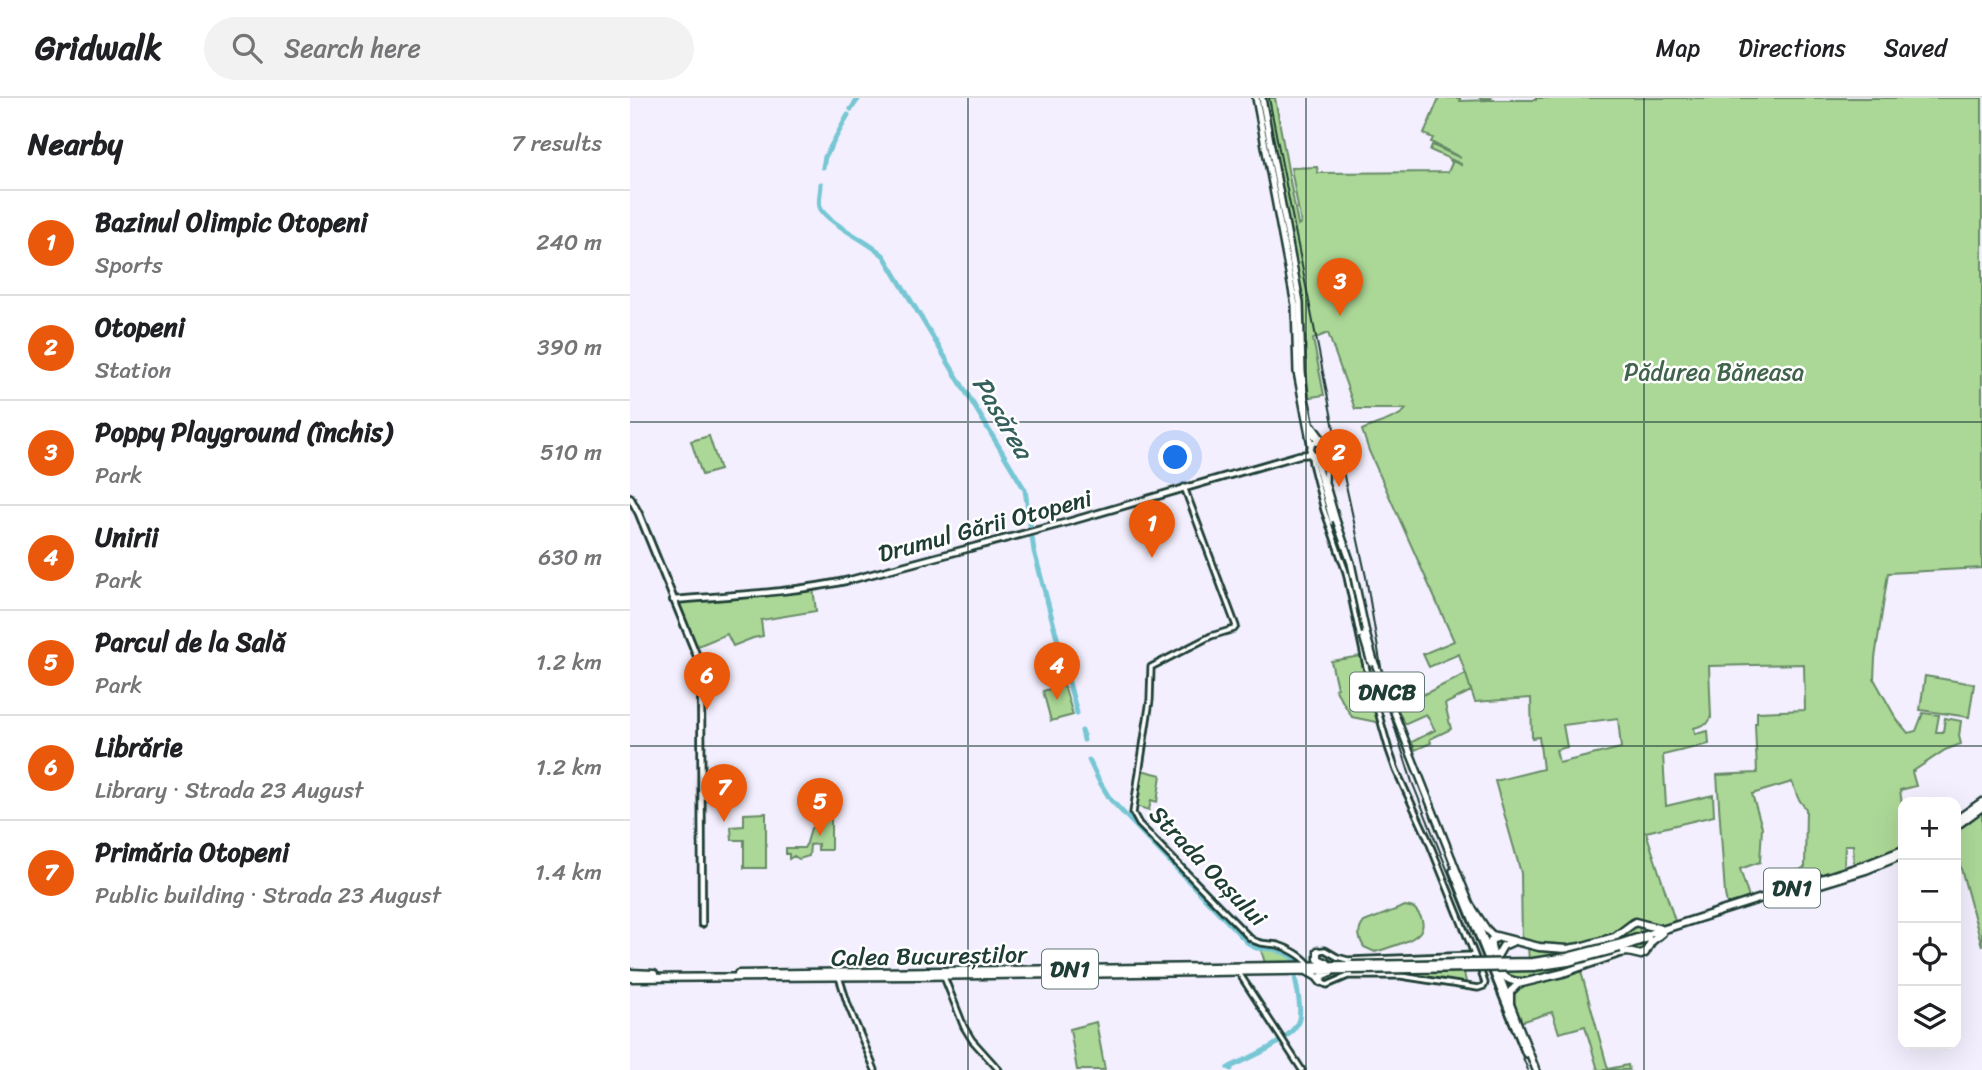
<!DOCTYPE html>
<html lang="en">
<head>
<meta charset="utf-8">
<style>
	body { margin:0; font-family:Sriracha,sans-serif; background:#f2f2f2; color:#202124 }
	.controls { position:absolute; right:21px; bottom:21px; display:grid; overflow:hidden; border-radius:14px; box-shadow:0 7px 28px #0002 }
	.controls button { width:63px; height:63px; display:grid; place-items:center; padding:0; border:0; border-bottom:2px solid #e0e0e0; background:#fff; color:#202124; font:35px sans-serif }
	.you { position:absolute; left:546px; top:360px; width:24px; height:24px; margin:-18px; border:5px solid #fff; border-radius:50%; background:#1a73e8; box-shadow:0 0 0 10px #1a73e833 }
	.badge { display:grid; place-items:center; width:46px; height:46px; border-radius:50%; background:#ea580c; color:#fff; font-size:23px; font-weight:700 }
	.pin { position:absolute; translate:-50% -58px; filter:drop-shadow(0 2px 4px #0008) }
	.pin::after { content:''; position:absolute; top:37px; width:24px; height:21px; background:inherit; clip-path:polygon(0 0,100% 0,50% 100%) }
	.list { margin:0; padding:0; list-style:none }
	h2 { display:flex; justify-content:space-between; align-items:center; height:91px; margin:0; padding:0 28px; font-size:30px }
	h2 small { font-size:23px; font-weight:400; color:#757577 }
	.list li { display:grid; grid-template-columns:46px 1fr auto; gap:21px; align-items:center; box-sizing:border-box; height:105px; padding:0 28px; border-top:2px solid #e0e0e0 }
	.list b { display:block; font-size:26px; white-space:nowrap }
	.list p { margin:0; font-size:23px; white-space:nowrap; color:#757577 }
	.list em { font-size:23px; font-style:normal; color:#757577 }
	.icon { flex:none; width:38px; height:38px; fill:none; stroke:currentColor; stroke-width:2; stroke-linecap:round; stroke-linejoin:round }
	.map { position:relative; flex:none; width:1352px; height:972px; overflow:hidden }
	header { display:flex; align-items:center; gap:42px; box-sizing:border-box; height:98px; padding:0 35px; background:#fff; border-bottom:2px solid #e0e0e0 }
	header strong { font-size:33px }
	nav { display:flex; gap:38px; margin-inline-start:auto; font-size:24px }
	.search { width:490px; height:63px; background:#f2f2f2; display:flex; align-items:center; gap:18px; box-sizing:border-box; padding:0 24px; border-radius:38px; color:#757577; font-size:26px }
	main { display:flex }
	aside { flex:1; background:#fff }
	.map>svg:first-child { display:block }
	.green { fill:#acd897; stroke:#668a66; stroke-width:2; fill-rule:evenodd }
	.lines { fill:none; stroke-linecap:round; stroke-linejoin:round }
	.canal { stroke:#77c6d4; stroke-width:3.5 }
	.river { stroke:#77c6d4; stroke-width:5 }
	.tertiary-casing { stroke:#1f3d34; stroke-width:9 }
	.secondary-casing { stroke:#1f3d34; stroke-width:10 }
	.primary-casing { stroke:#1f3d34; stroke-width:10 }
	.trunk-casing { stroke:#1f3d34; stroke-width:11 }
	.tertiary { stroke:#fff; stroke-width:3.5 }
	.secondary { stroke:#fff; stroke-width:4.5 }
	.primary { stroke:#fff; stroke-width:5 }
	.trunk { stroke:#fff; stroke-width:6 }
	.rail { stroke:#1f3d34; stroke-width:2 }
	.primary-bridge-casing { stroke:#1f3d34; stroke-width:10; stroke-linecap:butt }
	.trunk-bridge-casing { stroke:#1f3d34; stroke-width:11; stroke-linecap:butt }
	.primary-bridge { stroke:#fff; stroke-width:5 }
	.trunk-bridge { stroke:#fff; stroke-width:6 }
	.grid { fill:none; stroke:#1f3d34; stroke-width:2; stroke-opacity:0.55 }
	.labels { text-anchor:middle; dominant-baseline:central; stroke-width:5; stroke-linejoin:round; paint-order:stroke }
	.shield { fill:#fff; stroke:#627771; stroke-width:2 }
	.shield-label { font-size:23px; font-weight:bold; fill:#1f3d34 }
	.park-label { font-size:24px; fill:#42644d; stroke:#fff }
	.street-label { font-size:24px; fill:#1f3d34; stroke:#fff }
	.water-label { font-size:26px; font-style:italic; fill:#355f5c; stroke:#fff }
</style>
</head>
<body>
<header>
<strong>Gridwalk</strong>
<div class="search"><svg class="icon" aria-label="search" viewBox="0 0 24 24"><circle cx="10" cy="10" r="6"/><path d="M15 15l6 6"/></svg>Search here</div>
<nav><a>Map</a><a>Directions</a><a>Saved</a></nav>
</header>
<main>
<aside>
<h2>Nearby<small>7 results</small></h2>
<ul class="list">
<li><span class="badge">1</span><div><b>Bazinul Olimpic Otopeni</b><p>Sports</p></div><em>240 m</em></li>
<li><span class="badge">2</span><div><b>Otopeni</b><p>Station</p></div><em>390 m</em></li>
<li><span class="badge">3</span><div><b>Poppy Playground (închis)</b><p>Park</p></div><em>510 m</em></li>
<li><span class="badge">4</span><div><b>Unirii</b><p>Park</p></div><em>630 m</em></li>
<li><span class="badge">5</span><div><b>Parcul de la Sală</b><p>Park</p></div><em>1.2 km</em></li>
<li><span class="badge">6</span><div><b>Librărie</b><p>Library · Strada 23 August</p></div><em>1.2 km</em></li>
<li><span class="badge">7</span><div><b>Primăria Otopeni</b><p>Public building · Strada 23 August</p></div><em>1.4 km</em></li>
</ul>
</aside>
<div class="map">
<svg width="1352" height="972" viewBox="0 0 1352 972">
	<rect width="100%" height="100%" fill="#f3effe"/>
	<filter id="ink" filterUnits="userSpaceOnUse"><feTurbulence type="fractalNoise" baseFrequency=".0143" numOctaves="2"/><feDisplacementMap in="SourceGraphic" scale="14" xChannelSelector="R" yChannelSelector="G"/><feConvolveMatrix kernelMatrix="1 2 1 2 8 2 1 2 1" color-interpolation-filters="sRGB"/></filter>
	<g filter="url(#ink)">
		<path class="green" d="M632 0H645L668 127 671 126 661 70 687 69 688 75 818 74 822 65 820 62 831 67V66L800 52 802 47 831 60 801 44 803 40 794 36 809 0H830V3L860 2 849 0H861V2H906V0H1352V470L1258 475 1245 560 1244 581 1267 622 1278 635 1286 633 1293 615 1309 617 1306 634H1313L1315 620 1331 623 1329 638 1331 646 1315 652 1282 674 1286 688 1270 692 1273 714V752L1224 771 1223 747H1215L1214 770 1175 782 1151 787 1148 780 1149 776 1152 777 1168 772 1170 775 1172 774 1171 771 1175 769 1176 711 1168 700 1162 684 1122 696 1132 729 1130 764 1110 771 1119 800 1097 806 1095 796 1087 677 1127 675 1125 625H1127V614L1175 612 1174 566 1079 568 1081 620 1077 626 1064 630 1065 636 1078 633 1079 646 1033 657 1036 708 1083 697 1084 718 1016 734 1046 826 1032 831 1009 828 1010 834 995 843 899 864 898 848 892 846 891 775 865 683 913 671 909 639 902 640 901 600 845 604 829 556 799 569 793 556 824 543 739 353 732 332C744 326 770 320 776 311H725L698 235 683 241 694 297 675 300 671 223ZM988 620 991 650 929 665 926 652 937 649 933 627Z
			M79 338 90 372 72 377 61 343Z
			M183 490 186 513 131 522 133 538 123 540 103 548 97 536 63 550 43 502Z
			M731 558 749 623 746 624 722 619 705 591 707 590 701 563Z
			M836 576 841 593 815 606 821 631 800 641 801 645 785 652 782 644 805 632 796 616 774 626 767 609Z
			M1295 578 1344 586 1339 619 1290 612Z
			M434 587 443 617 421 623 413 593Z
			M511 672 531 677 527 704 521 702 519 712 506 708Z
			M1352 714V848L1326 752V732Z
			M136 715V770H114V742H102L101 729 114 728V716Z
			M193 721H201V752H188V746L180 747 179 758 169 761 164 758 159 761V756H156V750H174L177 745 181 730 185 729V723Z
			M775 808 784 810C812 839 765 847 745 854L734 849C728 839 727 833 734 824Z
			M629 846C648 848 664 852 678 865L636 868Z
			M1008 847 1013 849V855L998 854 950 870 978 971 998 967 999 972H968L955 928 929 935 922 914 888 925 880 904 885 888 870 870Z
			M833 870 837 889 783 879 718 878 698 887 678 874Z
			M466 924 475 972H447L440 931Z"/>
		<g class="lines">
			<path class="canal" d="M597 970 600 969"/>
			<path class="river" d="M221 11 229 0
				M193 69 195 59 218 17
				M191 86C191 93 188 102 190 109 194 123 241 145 254 158L395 392 404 453 447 615
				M452 633 454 642
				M459 662 468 681 480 701 617 844C628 854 631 849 644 851 651 853 658 856 665 860V865
				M601 971 600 969C619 960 663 943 669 921 672 907 666 890 665 876"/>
			<defs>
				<path id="tertiary" d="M681 357 682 365 694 412 716 474 739 582 759 652 766 672 797 739 847 863
					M554 389 606 528 604 531 581 538 521 569 520 602 503 715 509 726 620 840C629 847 637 845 648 847 658 850 671 857 678 865
					M688 853 695 852 707 859 718 862 844 857
					M609 875 672 972
					M209 879 218 907 245 972
					M314 879 334 929 342 942 369 972
					M691 884 697 887 718 878H771L848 890 854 888 855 885 850 871"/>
				<path id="secondary" d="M0 399 9 416 71 568 72 826
					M43 502C103 497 161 495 220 482L438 424 669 357 681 356"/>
				<path id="primary" d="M626 0 665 207 667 274 681 347
					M632 0 670 204 672 273 675 300 682 334 690 345
					M683 329 697 348 695 384
					M681 356 687 358 691 357 694 351 692 346 686 344 682 345 680 353 686 363 703 424
					M694 381 706 422
					M822 761 860 856
					M823 773 896 956
					M867 871 906 972"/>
				<path id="trunk" d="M1326 722 1352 704
					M1326 728 1352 709
					M1138 802 1236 772 1273 757
					M840 807 856 831 862 837 909 849 937 851 950 849 985 839 1005 824 1031 831
					M867 840 861 842C860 849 862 853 864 859 870 875 874 884 892 884
					M988 846 1235 767 1273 752
					M990 850 1018 840
					M688 853V861L697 865
					M1011 857 1015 855 1021 844 1032 835
					M866 860 873 848 882 844
					M678 874 687 879 691 884 692 878 701 874
					M0 875 24 876
					M108 876 722 867
					M0 880 282 878 722 872
					M880 904V894L888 886 933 875 990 855 998 854 1011 857"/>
			</defs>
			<use href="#tertiary" class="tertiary-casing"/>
			<use href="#secondary" class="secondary-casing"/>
			<use href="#primary" class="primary-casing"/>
			<use href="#trunk" class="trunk-casing"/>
			<use href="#tertiary" class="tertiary"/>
			<use href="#secondary" class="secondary"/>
			<use href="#primary" class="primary"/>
			<use href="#trunk" class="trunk"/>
			<path class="rail" d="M639 0 707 346 736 479 757 605 782 684 898 972"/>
			<defs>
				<path id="primary-bridge" d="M706 422 721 465 736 535 744 563 822 761
					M733 538 741 565"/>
				<path id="trunk-bridge" d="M722 867 903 864 937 859 988 846
					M722 872 904 869 938 864 990 850"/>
			</defs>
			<use href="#primary-bridge" class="primary-bridge-casing"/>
			<use href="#trunk-bridge" class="trunk-bridge-casing"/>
			<use href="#primary-bridge" class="primary-bridge"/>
			<use href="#trunk-bridge" class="trunk-bridge"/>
		</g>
	</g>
	<path class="grid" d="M338 0V972M676 0V972M1014 0V972M0 324H1352M0 648H1352"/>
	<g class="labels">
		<g class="shield">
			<rect x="720" y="574.5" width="74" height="39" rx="5"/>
			<rect x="1134" y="770.5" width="56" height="39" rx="5"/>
			<rect x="412" y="851.5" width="56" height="39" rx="5"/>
		</g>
		<g class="shield-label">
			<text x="757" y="594">DNCB</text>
			<text x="1162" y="790">DN1</text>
			<text x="440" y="871">DN1</text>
		</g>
		<g class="park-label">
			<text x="1084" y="274">Pădurea Băneasa</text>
		</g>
		<g class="street-label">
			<text transform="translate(355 428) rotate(-15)">Drumul Gării Otopeni</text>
			<text transform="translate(578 768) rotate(46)">Strada Oașului</text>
			<text transform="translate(299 858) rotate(-1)">Calea Bucureștilor</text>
		</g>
		<g class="water-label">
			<text transform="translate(373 319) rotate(59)">Pasărea</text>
		</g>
	</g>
</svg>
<div class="controls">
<button>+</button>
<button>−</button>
<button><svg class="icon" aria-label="locate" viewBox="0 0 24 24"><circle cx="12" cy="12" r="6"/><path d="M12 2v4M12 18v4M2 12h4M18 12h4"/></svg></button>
<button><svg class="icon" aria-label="layers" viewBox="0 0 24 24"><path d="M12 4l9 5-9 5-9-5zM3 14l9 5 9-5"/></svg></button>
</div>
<div class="you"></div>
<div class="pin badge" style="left:522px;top:460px">1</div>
<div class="pin badge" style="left:709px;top:389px">2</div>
<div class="pin badge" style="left:710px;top:218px">3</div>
<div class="pin badge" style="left:427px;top:602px">4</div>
<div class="pin badge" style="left:190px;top:738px">5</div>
<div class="pin badge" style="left:77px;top:612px">6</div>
<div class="pin badge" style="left:94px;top:724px">7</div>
</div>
</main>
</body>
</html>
